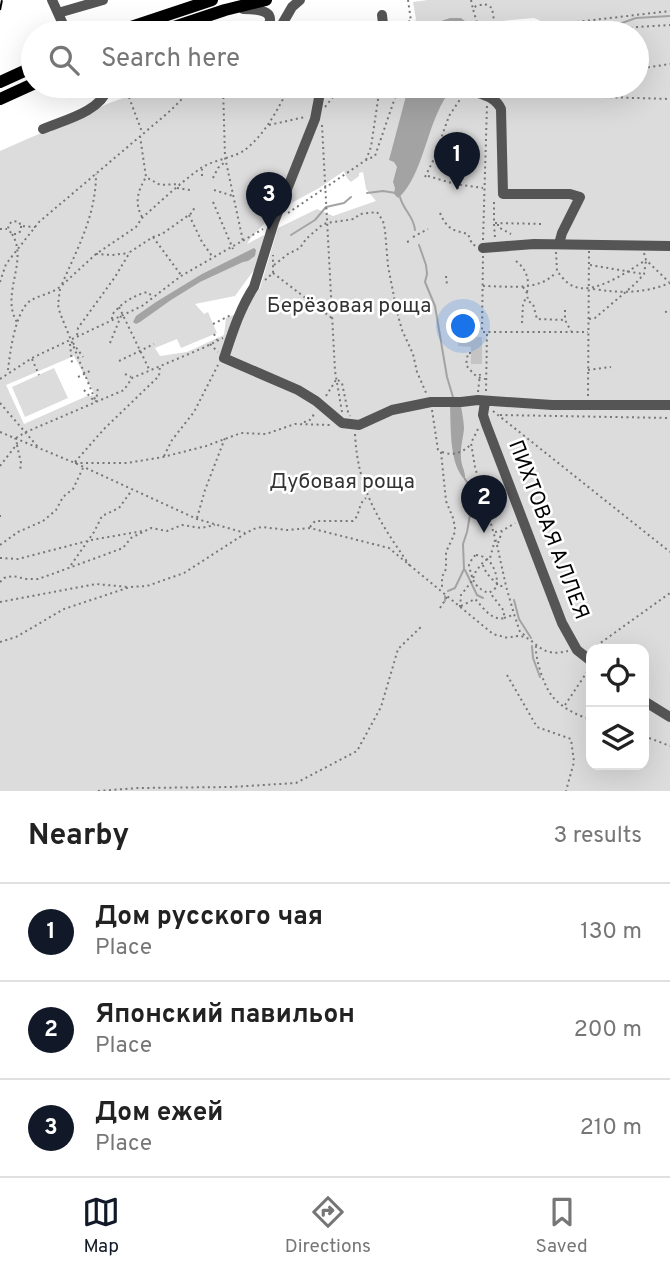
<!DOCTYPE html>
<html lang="en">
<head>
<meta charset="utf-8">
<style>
	body { margin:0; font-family:Overpass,sans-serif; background:#f2f2f2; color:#222 }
	.controls { position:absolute; right:21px; bottom:21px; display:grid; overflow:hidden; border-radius:14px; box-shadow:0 7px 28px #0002 }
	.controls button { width:63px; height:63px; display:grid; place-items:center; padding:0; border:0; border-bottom:2px solid #e0e0e0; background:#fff; color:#222; font:35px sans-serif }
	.you { position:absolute; left:464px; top:327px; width:24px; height:24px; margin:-18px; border:5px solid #fff; border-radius:50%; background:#1a73e8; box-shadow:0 0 0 10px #1a73e833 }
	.badge { display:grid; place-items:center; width:46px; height:46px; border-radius:50%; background:#111827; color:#fff; font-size:23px; font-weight:700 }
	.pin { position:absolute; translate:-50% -58px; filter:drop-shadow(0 2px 4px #0008) }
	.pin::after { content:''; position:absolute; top:37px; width:24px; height:21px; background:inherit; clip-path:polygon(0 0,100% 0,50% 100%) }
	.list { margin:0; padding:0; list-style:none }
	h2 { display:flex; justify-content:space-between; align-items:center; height:91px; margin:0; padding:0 28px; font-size:30px }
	h2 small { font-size:23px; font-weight:400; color:#767676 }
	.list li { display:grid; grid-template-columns:46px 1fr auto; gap:21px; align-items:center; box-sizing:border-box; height:98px; padding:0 28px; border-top:2px solid #e0e0e0 }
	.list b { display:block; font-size:26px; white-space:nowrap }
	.list p { margin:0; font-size:23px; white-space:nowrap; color:#767676 }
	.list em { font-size:23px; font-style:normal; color:#767676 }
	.icon { flex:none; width:38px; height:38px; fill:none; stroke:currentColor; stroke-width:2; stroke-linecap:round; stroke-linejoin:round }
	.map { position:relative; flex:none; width:670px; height:791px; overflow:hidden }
	.search { position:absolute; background:#fff; box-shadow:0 7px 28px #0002; left:21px; right:21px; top:21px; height:77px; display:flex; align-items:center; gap:18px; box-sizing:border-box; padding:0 24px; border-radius:38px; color:#767676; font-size:26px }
	.sheet { height:385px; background:#fff }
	nav { display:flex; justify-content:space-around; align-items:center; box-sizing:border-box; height:98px; border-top:2px solid #e0e0e0; background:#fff; font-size:19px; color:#767676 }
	nav a { display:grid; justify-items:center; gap:4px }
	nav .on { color:#111827 }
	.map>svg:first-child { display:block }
	.green { fill:#dcdcdc; fill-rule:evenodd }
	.water { fill:#a3a3a3 }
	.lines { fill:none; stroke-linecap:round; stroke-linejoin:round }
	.stream { stroke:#a3a3a3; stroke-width:2 }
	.building { fill:#c4c4c4 }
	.path { stroke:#777; stroke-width:2; stroke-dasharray:2 3.5; stroke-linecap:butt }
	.minor { stroke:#555; stroke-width:10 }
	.major { stroke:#000; stroke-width:12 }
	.rail { stroke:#000; stroke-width:2; stroke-dasharray:10 3.5 2 3.5; stroke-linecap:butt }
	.labels { text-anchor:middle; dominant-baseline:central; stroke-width:5; stroke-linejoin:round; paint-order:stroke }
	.park-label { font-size:21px; fill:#333; stroke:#fff }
	.street-label { font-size:21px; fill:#000; stroke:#fff }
</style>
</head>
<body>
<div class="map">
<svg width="670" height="791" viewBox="0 0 670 791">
	<rect width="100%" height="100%" fill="#fff"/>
	<path class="green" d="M428 0H670V791H0V151L107 104 155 86H637V33H340L414 24 416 19 413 2ZM534 18 555 27 537 28H485L483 24 490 22ZM344 171 347 178 351 182 359 176V173L363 172 366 189 376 201 333 216 317 209 278 228 260 288 244 311 226 318 224 335 187 352 160 356 155 348 177 339 181 348 217 333 208 312 204 314 195 304 235 296 257 266 265 239 264 235 247 244 253 235 267 221 270 222 281 195 280 191 291 186 284 207 319 188ZM74 356 95 395 87 396 24 424 6 385ZM591 649H644V765H591Z
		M54 368 68 398 25 417 12 387Z"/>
	<path class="water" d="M450 18H461L470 25 474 33H429C434 24 440 21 450 18Z
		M411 86H454C447 94 441 104 437 114 426 138 418 182 398 198L394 194 395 188 393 182 397 167 394 162 389 160 406 96Z
		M254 248 256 250 255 256 248 261 243 262 200 282 171 300 140 322 136 324 133 322 136 316 156 302 202 274Z
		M450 405 461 406C462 413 464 422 464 429 463 439 460 448 461 458 461 466 466 471 465 480 449 464 451 427 450 405Z"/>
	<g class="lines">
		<path class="stream" d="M499 30 530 33
			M483 32 494 31
			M566 33 602 30 636 18 670 16
			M367 193 383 191 396 193
			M400 197C403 210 414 216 415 230
			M291 235 315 220 326 207 344 203 351 197
			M419 245 426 265 427 274 425 282 435 306 447 377 453 397
			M465 570 477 595 483 598
			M448 591 455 588 464 569 463 544 467 532 472 504 470 487 465 479
			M514 600 519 619 531 638
			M445 601V596
			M532 646 533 658 540 677"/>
	</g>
	<path class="building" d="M471 337H482V364H471V347L458 346V339H471Z"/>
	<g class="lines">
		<path class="path" d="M408 0 411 21 405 22 409 33
			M471 0 473 9
			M392 24 405 22
			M523 31 536 30
			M319 32 376 26
			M480 33 473 9 476 6 485 4 492 8 496 33
			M538 33 537 30 576 22 670 11
			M598 33 637 27 670 25
			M637 69 670 64
			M84 86 94 95
			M223 86 225 157 243 241
			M495 90 518 86
			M188 91H194L209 86
			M127 92 142 132
			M500 94 670 99
			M325 107 342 86
			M269 125 305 117
			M322 125 335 371 342 412
			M140 136 146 177 160 185 180 184
			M366 160 371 147 380 86
			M202 176V169
			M428 176 455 184 483 188
			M425 177 433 161 449 116 463 95
			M213 178 218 168 225 162
			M177 188 190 190
			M458 189V187H460
			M214 190 233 196
			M213 202 233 249
			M494 202V223L543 224
			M288 213 366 160 375 156 399 86
			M440 213C447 229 452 230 468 234L472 244 476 246
			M189 215 202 242 212 256
			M142 217C134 202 138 191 146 177
			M494 224 495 238
			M498 224V227L511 234
			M21 226V231L17 234H12L8 229 9 224 13 221 19 222 21 226 35 227
			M0 229H7
			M12 234C29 261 0 295 17 322
			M153 237 181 275
			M413 237 428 229
			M483 240 487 105
			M407 242 412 240
			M556 252 557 271C561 276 566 283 573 286 594 296 628 271 646 260
			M644 253 646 260 669 282
			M96 254 112 255 129 253
			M483 256 482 332H588
			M516 261C526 269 530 279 527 292
			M274 265 288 254 300 248 306 239 322 225 327 223 354 219 360 214 377 212 383 221 385 230 388 266 397 312 402 330 413 354 417 372 427 395
			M590 265 643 274
			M273 273 333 319
			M446 276 447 285
			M265 280 273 273V255
			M0 282 6 264 39 222 170 111 186 95 187 91
			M62 284C78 247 96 215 96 174
			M483 286C506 286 540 292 556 272
			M523 287 527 293 528 301 533 304 537 319 565 320
			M60 289 58 305 60 313 96 402
			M593 289C622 293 642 294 670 283
			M119 307 149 369
			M565 310V320L571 331
			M665 312 670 311
			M112 319V315C121 303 133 296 147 292L152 296
			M589 319 595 318 635 284 644 274 646 261
			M522 323 523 305 526 297
			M213 324 231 315
			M214 334 217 340
			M77 335 78 328 115 277 130 252 153 237 162 234 193 212 194 208
			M73 343 83 357
			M110 343 121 316
			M70 344 72 363
			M210 344 218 352
			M471 353H468L466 365C472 372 476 378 485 379
			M32 359 39 375
			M119 361 154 344
			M8 370C10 353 15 312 30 301 39 295 51 294 60 287L96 254 136 227 142 218C161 201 180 183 201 168 215 159 235 158 246 149 267 132 278 108 290 86
			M588 370 611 367
			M125 374 131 377
			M78 377 90 371
			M0 379 32 358 142 306 181 276 263 229
			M338 380 342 383 348 412 350 416
			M84 390 95 402
			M486 391 487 333
			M478 392 480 374
			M326 396 336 380
			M588 396 589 251
			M96 402 98 387
			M0 403 38 447
			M432 410 438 450 441 452 446 501 453 518 455 527 454 535 446 552V569L442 577V590
			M493 411 670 552
			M500 415 670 418
			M304 422 309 421 315 413
			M478 429 471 443 475 467 497 545 506 586 514 614 520 632 526 636
			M0 432 75 463 197 519 245 533
			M355 434C358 491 379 521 410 566
			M16 438 26 432 124 390 132 378 203 348 223 338
			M17 445 21 463 20 471
			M442 452C453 456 463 453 471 444
			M164 456 172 440 194 412 218 365
			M75 462 104 429 159 376 160 365
			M75 463H127L163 457 206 446 241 433 266 434 295 424 331 425
			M0 466 17 444 15 438
			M0 516H1
			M197 518 205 490 225 438
			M310 527 315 521H353C361 514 357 505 366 498
			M495 532 502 531 515 523
			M498 543 502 532
			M0 545 18 532 43 521 56 510 63 497 73 489 83 468
			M476 555C492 556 498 574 497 587L489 593C474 588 472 579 469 565L473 557Z
			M0 558 18 559 91 540 143 531
			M71 565 94 532 102 516 119 508 132 490
			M483 565C485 573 493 581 501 586H505
			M0 582 4 578 13 576 26 579H38L55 573 123 548 131 538 151 528 167 531 182 525 201 528 215 525
			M0 602 96 584 128 587
			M461 606 475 599C483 607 491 621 504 618V611L491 594
			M460 607 461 595 472 581 476 571 484 561 490 558 495 540
			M440 608 447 597
			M504 618 513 615
			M0 642 16 637 64 609 130 587 147 586 184 573 246 533 256 528 262 527 287 530 310 528 389 548 493 634 508 638C531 630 533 649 550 652 556 654 562 652 568 651
			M536 646C535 659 544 686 552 696 561 707 577 716 591 719
			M592 649 670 593
			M507 675 537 727 571 739 574 762 566 791
			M565 705 589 669
			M644 736 670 746
			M98 791 138 788 231 787 296 783 357 751 381 707 398 649 423 625"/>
		<path class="minor" d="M52 0 67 33
			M243 9C261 9 280 11 264 33
			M58 13 103 0
			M382 15 384 33
			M311 28V33
			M277 33 292 7 300 0
			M99 86 108 88 123 86
			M318 86 319 98 315 119 274 222 254 287C240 308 232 334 224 358L298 390 316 401 342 423 359 425 392 410 431 402H461L478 400 552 405H670
			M462 86C475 95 494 93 501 109L503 194H570L580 197 562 233 559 244
			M43 129C64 120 100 112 108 88
			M483 248 534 244 670 246
			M485 402 483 415 486 424 562 623 577 650 591 661
			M644 701 670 717"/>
		<path class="major" d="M113 33 212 0
			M156 33 225 10 266 0
			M0 82 33 67
			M0 99 33 84"/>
		<path class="rail" d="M0 10 2 0"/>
	</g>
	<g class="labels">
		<g class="park-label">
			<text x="349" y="306">Берёзовая роща</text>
			<text x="342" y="482">Дубовая роща</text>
		</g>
		<g class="street-label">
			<text transform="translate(548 530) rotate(69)">ПИХТОВАЯ АЛЛЕЯ</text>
		</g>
	</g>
</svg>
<div class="controls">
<button><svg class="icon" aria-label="locate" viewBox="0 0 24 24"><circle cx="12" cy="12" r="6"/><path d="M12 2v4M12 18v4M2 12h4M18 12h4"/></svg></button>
<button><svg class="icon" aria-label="layers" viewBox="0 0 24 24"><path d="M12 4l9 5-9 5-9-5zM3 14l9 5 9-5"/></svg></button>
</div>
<div class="you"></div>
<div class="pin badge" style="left:457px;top:190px">1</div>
<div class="pin badge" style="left:484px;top:533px">2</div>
<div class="pin badge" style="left:269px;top:230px">3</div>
<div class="search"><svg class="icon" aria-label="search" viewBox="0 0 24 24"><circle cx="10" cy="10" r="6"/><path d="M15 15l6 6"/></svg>Search here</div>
</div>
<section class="sheet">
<h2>Nearby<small>3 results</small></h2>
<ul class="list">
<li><span class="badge">1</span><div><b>Дом русского чая</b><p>Place</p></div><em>130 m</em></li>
<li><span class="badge">2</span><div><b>Японcкий павильон</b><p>Place</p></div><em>200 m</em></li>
<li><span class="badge">3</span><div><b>Дом ежей</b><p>Place</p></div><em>210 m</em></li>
</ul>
</section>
<nav>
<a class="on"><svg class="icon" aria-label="map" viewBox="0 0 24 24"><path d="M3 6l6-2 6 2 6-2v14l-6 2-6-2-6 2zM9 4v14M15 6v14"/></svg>Map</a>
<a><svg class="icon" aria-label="directions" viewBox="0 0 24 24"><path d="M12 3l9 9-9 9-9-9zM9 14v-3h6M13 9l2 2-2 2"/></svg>Directions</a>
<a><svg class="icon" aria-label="saved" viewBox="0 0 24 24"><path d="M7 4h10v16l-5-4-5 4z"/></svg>Saved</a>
</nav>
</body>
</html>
